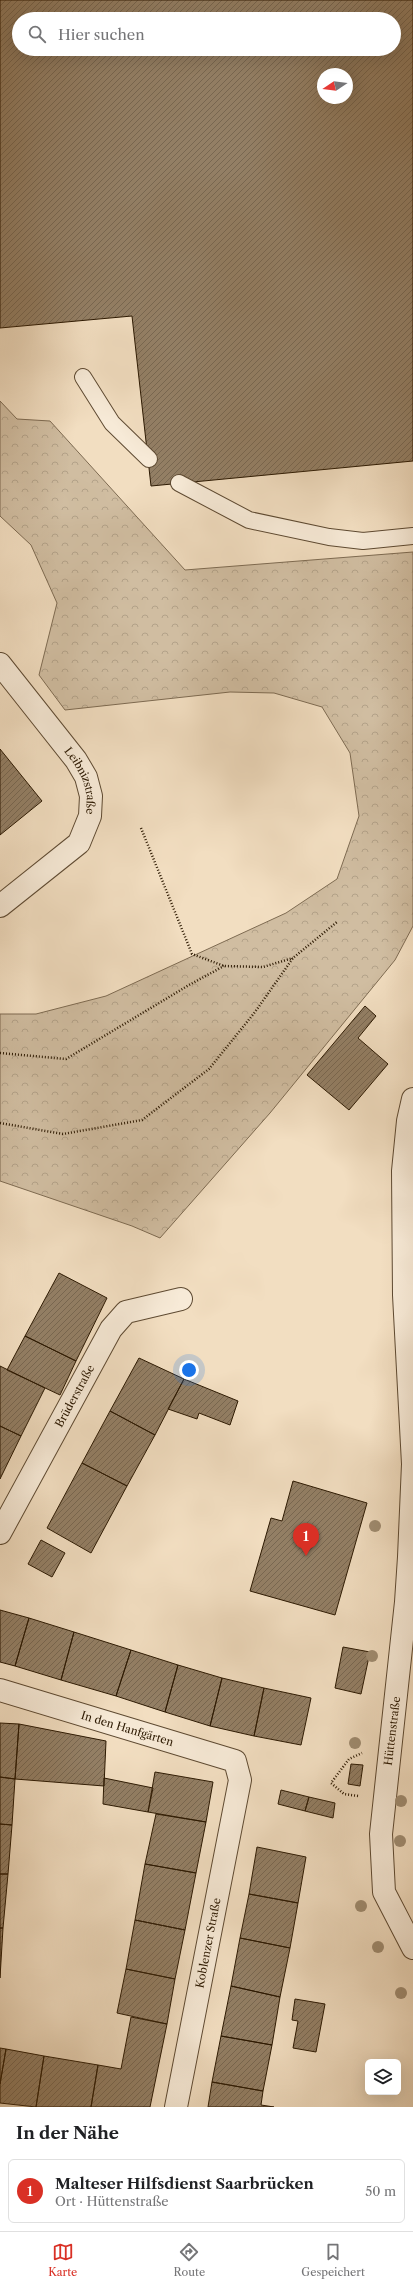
<!DOCTYPE html>
<html lang="de">
<head>
<meta charset="utf-8">
<style>
	body { margin:0; font-family:"Libre Caslon Text",serif; background:#f2f2f2; color:#202124 }
	.controls { position:absolute; right:12px; bottom:12px; display:grid; overflow:hidden; border-radius:6px; box-shadow:0 4px 16px #0002 }
	.controls button { width:36px; height:36px; display:grid; place-items:center; padding:0; border:0; border-bottom:1px solid #e0e0e0; background:#fff; color:#202124; font:20px sans-serif }
	.compass { position:absolute; left:317px; top:68px; width:36px; height:36px; border-radius:50%; background:#fff; box-shadow:0 4px 16px #0002; rotate:257deg }
	.you { position:absolute; left:189px; top:1370px; width:14px; height:14px; margin:-10px; border:3px solid #fff; border-radius:50%; background:#1a73e8; box-shadow:0 0 0 6px #1a73e833 }
	.badge { display:grid; place-items:center; width:26px; height:26px; border-radius:50%; background:#d93025; color:#fff; font-size:13px; font-weight:700 }
	.pin { position:absolute; translate:-50% -33px; filter:drop-shadow(0 1px 2px #0008) }
	.pin::after { content:''; position:absolute; top:21px; width:14px; height:12px; background:inherit; clip-path:polygon(0 0,100% 0,50% 100%) }
	.list { margin:0; padding:0; list-style:none }
	h2 { display:flex; justify-content:space-between; align-items:center; height:52px; margin:0; padding:0 16px; font-size:17px }
	h2 small { font-size:13px; font-weight:400; color:#757577 }
	.list li { display:grid; grid-template-columns:26px 1fr auto; gap:12px; align-items:center; box-sizing:border-box; height:64px; margin:0 8px 8px; padding:0 8px; border:1px solid #e0e0e0; border-radius:6px }
	.list b { display:block; font-size:15px; white-space:nowrap }
	.list p { margin:0; font-size:13px; white-space:nowrap; color:#757577 }
	.list em { font-size:13px; font-style:normal; color:#757577 }
	.icon { flex:none; width:22px; height:22px; fill:none; stroke:currentColor; stroke-width:2; stroke-linecap:round; stroke-linejoin:round }
	.map { position:relative; flex:none; width:413px; height:2107px; overflow:hidden }
	.search { position:absolute; background:#fff; box-shadow:0 4px 16px #0002; left:12px; right:12px; top:12px; height:44px; display:flex; align-items:center; gap:10px; box-sizing:border-box; padding:0 14px; border-radius:22px; color:#757577; font-size:15px }
	.sheet { height:124px; background:#fff }
	nav { display:flex; justify-content:space-around; align-items:center; box-sizing:border-box; height:56px; border-top:1px solid #e0e0e0; background:#fff; font-size:11px; color:#757577 }
	nav a { display:grid; justify-items:center; gap:2px }
	nav .on { color:#d93025 }
	.map>svg:first-child { display:block }
	.forest { fill:url(#forest-crowns); stroke:#7e6b52 }
	.building { fill:url(#building-hatch); stroke:#2c1902; fill-rule:evenodd }
	.lines { fill:none; stroke-linecap:round; stroke-linejoin:round }
	.lane-casing { stroke:#5e4a32; stroke-width:18 }
	.street-casing { stroke:#5e4a32; stroke-width:24 }
	.path { stroke:#2c1902; stroke-width:2.5; stroke-dasharray:1 2; stroke-linecap:butt }
	.lane { stroke:#f7ead7; stroke-width:16 }
	.street { stroke:#f7ead7; stroke-width:22 }
	.tree { fill:#a08d72 }
	.labels { text-anchor:middle; dominant-baseline:central; stroke-width:3.5; stroke-linejoin:round; paint-order:stroke }
	.street-label { font-size:11px; fill:#2c1902; stroke:#f7ead7 }
</style>
</head>
<body>
<div class="map">
<svg width="413" height="2107" viewBox="0 0 413 2107">
	<defs>
		<pattern id="forest-crowns" width="20" height="18" patternUnits="userSpaceOnUse"><rect width="20" height="18" fill="#d0bda1"/><path d="M2 6a3 3 0 1 1 6 0M12 15a3 3 0 1 1 6 0" fill="none" stroke="#b3a289"/></pattern>
		<pattern id="building-hatch" width="6" height="6" patternUnits="userSpaceOnUse"><rect width="6" height="6" fill="#937f65"/><path d="M-1 1l2-2M0 6l6-6M5 7l2-2" fill="none" stroke="#786751"/></pattern>
	</defs>
	<rect width="100%" height="100%" fill="#f2dec1"/>
	<filter id="stains"><feTurbulence type="fractalNoise" baseFrequency=".005" numOctaves="4"/><feColorMatrix values="0 0 0 0 .2 0 0 0 0 .09 0 0 0 0 .02 0 0 0 .5 -.17"/></filter>
	<radialGradient id="worn" r=".72"><stop offset=".6" stop-color="#630" stop-opacity="0"/><stop offset="1" stop-color="#630" stop-opacity=".3"/></radialGradient>
	<path class="forest" d="M0 401 17 419 50 421 185 570 413 552V926L395 960 270 1113 160 1238 132 1226 0 1181V1014H36L106 996 286 913 337 879 359 816 350 753 322 707 274 693 230 692 65 710 39 675 57 603 31 545 0 516Z"/>
	<path class="building" d="M0 0H413V461L151 486 132 316 0 328ZM19 19H394V49H19ZM323 74H347V98H323Z
		M0 749 42 801 0 835Z
		M365 1006 376 1016 358 1038 388 1064 349 1110 307 1075Z
		M59 1273 107 1298 76 1361 25 1336Z
		M25 1336 76 1361 60 1395 7 1370Z
		M139 1358 184 1379 155 1435 110 1411Z
		M0 1366 45 1388 21 1436 0 1426Z
		M184 1379 238 1401 230 1425 199 1413 197 1419 168 1409Z
		M110 1411 155 1435 127 1486 82 1463Z
		M0 1426 21 1436 0 1479Z
		M82 1463 127 1486 91 1553 47 1528Z
		M293 1481 367 1503 335 1615 250 1591 271 1518 282 1521Z
		M41 1540 65 1553 52 1577 28 1564Z
		M0 1610 29 1618 15 1666 0 1662Z
		M29 1618 74 1632 61 1680 15 1666Z
		M74 1632 131 1650 116 1696 61 1680Z
		M343 1647 370 1652 361 1694 335 1688Z
		M131 1650 178 1665 165 1712 116 1696Z
		M178 1665 222 1678 210 1726 165 1712Z
		M222 1678 264 1688 254 1736 210 1726Z
		M264 1688 311 1698 301 1745 254 1736Z
		M0 1723 19 1724 15 1779 0 1777Z
		M19 1724 106 1741 104 1786 15 1779Z
		M351 1764 363 1765 360 1786 348 1784Z
		M155 1772 213 1782 206 1822 148 1812Z
		M0 1777 15 1779 12 1825 0 1824Z
		M104 1778 153 1788 148 1812 103 1804Z
		M281 1790 309 1797 305 1811 278 1804Z
		M309 1797 335 1803 333 1818 305 1811Z
		M156 1814 206 1822 196 1873 145 1864Z
		M0 1824 12 1825 8 1874H0Z
		M257 1847 306 1857 298 1903 249 1894Z
		M145 1864 196 1873 185 1930 135 1920Z
		M0 1874H8L3 1928H0Z
		M249 1894 298 1903 290 1948 240 1938Z
		M135 1920 185 1930 175 1979 126 1969Z
		M0 1928H3L0 1978Z
		M240 1938 290 1948 280 1997 231 1986Z
		M126 1969 175 1979 167 2024 117 2013Z
		M231 1986 280 1997 272 2045 221 2036Z
		M295 1999 325 2004 316 2052 293 2048 298 2021 292 2020Z
		M131 2017 167 2024 150 2107H91L98 2065 121 2069Z
		M221 2036 272 2045 263 2091 212 2082Z
		M0 2048 6 2049 0 2084Z
		M6 2049 44 2056 36 2107 0 2103V2084Z
		M44 2056 98 2065 91 2107H36Z
		M212 2082 263 2091 261 2105 274 2107H208Z"/>
	<g class="lines">
		<defs>
			<path id="lane" d="M83 377 112 423 149 459
				M179 483 249 520 329 537 363 541 413 536"/>
			<g id="street">
				<path id="s1" d="M0 664 76 760 86 777 91 796 90 816 79 843 0 906"/>
				<path d="M413 1099 408 1121 403 1171 404 1295 413 1464 409 1557 406 1602 381 1834 384 1892 413 1948"/>
				<path id="s2" d="M0 1533 111 1329 126 1312 181 1299"/>
				<path id="s3" d="M0 1690 235 1761 240 1780 176 2107"/>
			</g>
		</defs>
		<use href="#lane" class="lane-casing"/>
		<use href="#street" class="street-casing"/>
		<path class="path" d="M141 828 192 954 224 966 263 967 293 958
			M0 1053 66 1059 189 985 224 966
			M0 1123 63 1134 142 1120 209 1069 255 1012 293 958 337 922
			M358 1796 344 1794 331 1783 349 1759 362 1753"/>
		<use href="#lane" class="lane"/>
		<use href="#street" class="street"/>
	</g>
	<g class="tree">
		<circle cx="375" cy="1526" r="6"/>
		<circle cx="372" cy="1656" r="6"/>
		<circle cx="355" cy="1743" r="6"/>
		<circle cx="401" cy="1801" r="6"/>
		<circle cx="400" cy="1841" r="6"/>
		<circle cx="361" cy="1906" r="6"/>
		<circle cx="378" cy="1947" r="6"/>
		<circle cx="401" cy="1993" r="6"/>
	</g>
	<g class="labels">
		<g class="street-label">
			<text stroke="none"><textPath href="#s1" startOffset="144">Leibnizstraße</textPath></text>
			<text stroke="none"><textPath href="#s2" startOffset="156">Brüderstraße</textPath></text>
			<text stroke="none"><textPath href="#s3" startOffset="133">In den Hanfgärten</textPath></text>
			<text transform="translate(392 1731) rotate(-83)">Hüttenstraße</text>
			<text transform="translate(208 1943) rotate(-79)">Koblenzer Straße</text>
		</g>
	</g>
	<rect width="100%" height="100%" filter="url(#stains)"/>
	<rect width="100%" height="100%" fill="url(#worn)"/>
</svg>
<div class="controls">
<button><svg class="icon" aria-label="layers" viewBox="0 0 24 24"><path d="M12 4l9 5-9 5-9-5zM3 14l9 5 9-5"/></svg></button>
</div>
<svg class="compass" viewBox="-18 -18 36 36"><path d="M0-13l5 13h-10z" fill="#e53935"/><path d="M0 13l5-13h-10z" fill="#757577"/></svg>
<div class="you"></div>
<div class="pin badge" style="left:306px;top:1556px">1</div>
<div class="search"><svg class="icon" aria-label="search" viewBox="0 0 24 24"><circle cx="10" cy="10" r="6"/><path d="M15 15l6 6"/></svg>Hier suchen</div>
</div>
<section class="sheet">
<h2>In der Nähe<small></small></h2>
<ul class="list">
<li><span class="badge">1</span><div><b>Malteser Hilfsdienst Saarbrücken</b><p>Ort · Hüttenstraße</p></div><em>50 m</em></li>
</ul>
</section>
<nav>
<a class="on"><svg class="icon" aria-label="map" viewBox="0 0 24 24"><path d="M3 6l6-2 6 2 6-2v14l-6 2-6-2-6 2zM9 4v14M15 6v14"/></svg>Karte</a>
<a><svg class="icon" aria-label="directions" viewBox="0 0 24 24"><path d="M12 3l9 9-9 9-9-9zM9 14v-3h6M13 9l2 2-2 2"/></svg>Route</a>
<a><svg class="icon" aria-label="saved" viewBox="0 0 24 24"><path d="M7 4h10v16l-5-4-5 4z"/></svg>Gespeichert</a>
</nav>
</body>
</html>
